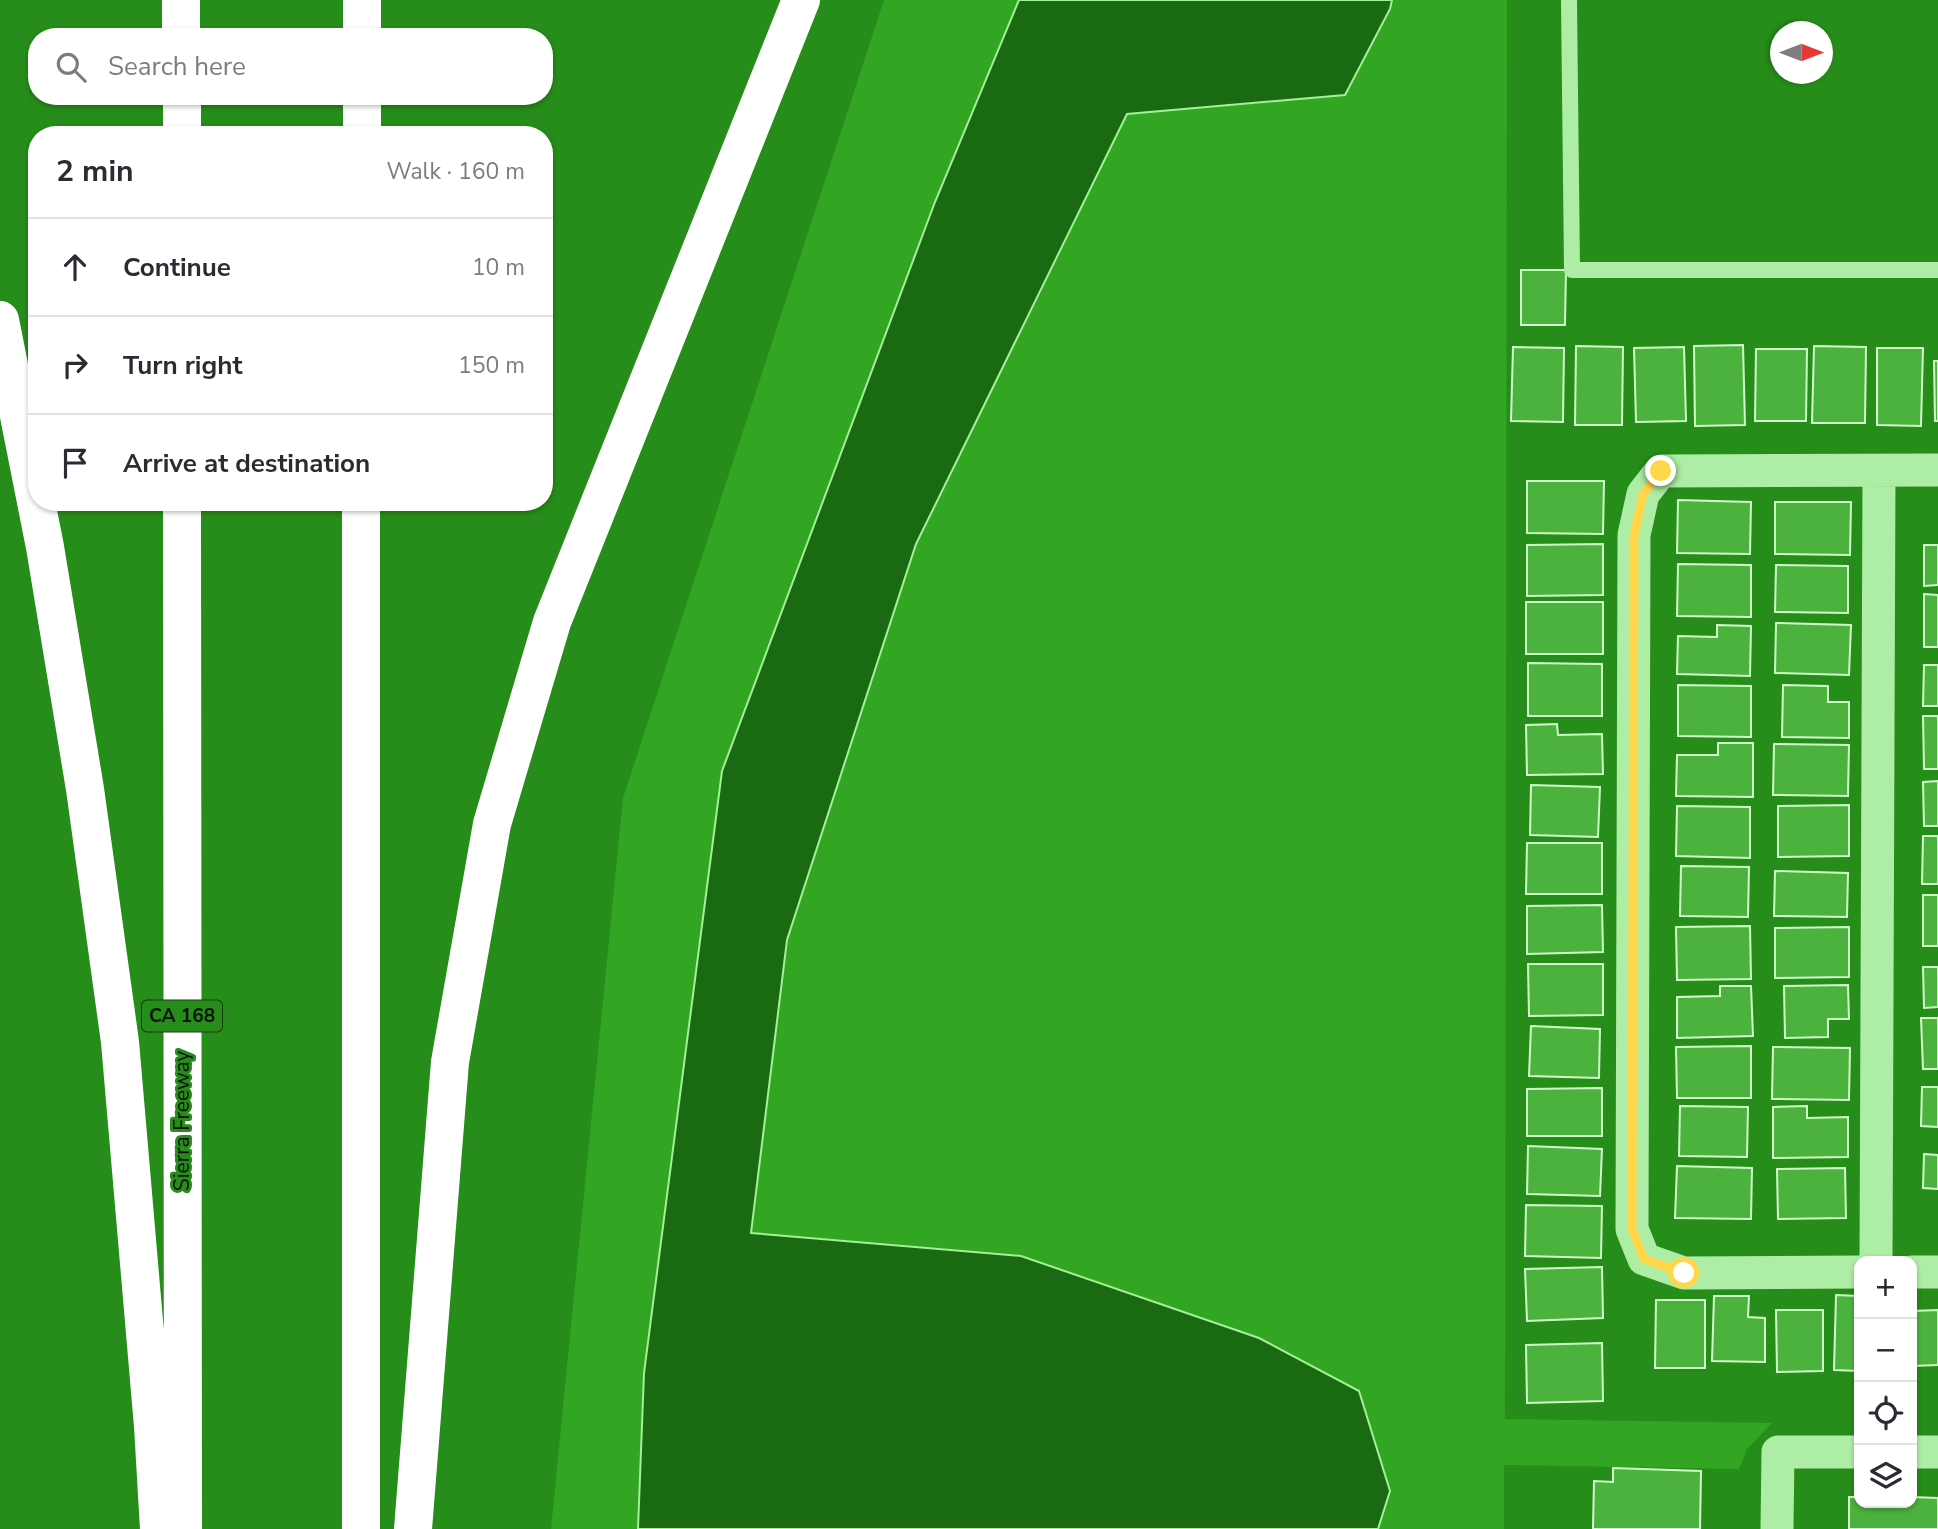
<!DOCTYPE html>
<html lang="en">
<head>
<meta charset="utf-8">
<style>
	body { margin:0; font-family:"Nunito Sans",sans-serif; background:#f7f7f7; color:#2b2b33 }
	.controls { position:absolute; right:21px; bottom:21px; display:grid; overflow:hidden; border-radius:14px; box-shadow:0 2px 5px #0004 }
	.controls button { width:63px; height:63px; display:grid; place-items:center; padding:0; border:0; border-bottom:2px solid #e1e1e2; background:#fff; color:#2b2b33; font:35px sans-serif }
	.compass { position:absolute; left:1770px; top:21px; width:63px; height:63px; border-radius:50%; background:#fff; box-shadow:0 2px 5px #0004; rotate:90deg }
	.stop { position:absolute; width:21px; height:21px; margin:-16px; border:5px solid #ffd54a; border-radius:50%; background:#fff }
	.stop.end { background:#ffd54a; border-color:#fff; box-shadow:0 2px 7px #0008 }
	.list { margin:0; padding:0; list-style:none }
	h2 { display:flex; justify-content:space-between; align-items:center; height:91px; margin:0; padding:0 28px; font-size:30px }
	h2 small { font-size:23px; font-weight:400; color:#7c7c81 }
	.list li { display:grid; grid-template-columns:46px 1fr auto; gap:21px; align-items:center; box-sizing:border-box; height:98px; padding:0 28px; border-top:2px solid #e1e1e2 }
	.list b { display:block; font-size:26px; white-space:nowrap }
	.list em { font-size:23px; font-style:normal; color:#7c7c81 }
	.icon { flex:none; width:38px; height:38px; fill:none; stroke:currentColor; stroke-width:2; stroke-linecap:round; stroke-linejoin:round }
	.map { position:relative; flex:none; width:1938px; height:1529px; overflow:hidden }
	.search { position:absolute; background:#fff; box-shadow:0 2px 5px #0004; left:28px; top:28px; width:525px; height:77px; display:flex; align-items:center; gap:18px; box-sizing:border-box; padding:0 24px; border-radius:28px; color:#7c7c81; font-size:26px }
	.panel { position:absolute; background:#fff; box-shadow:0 2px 5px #0004; left:28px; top:126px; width:525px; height:385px; border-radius:28px }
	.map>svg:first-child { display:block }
	.green { fill:#32a523 }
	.water { fill:#196a11; stroke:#a4f098; stroke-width:2 }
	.building { fill:#4bb23e; stroke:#d1facb; stroke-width:2 }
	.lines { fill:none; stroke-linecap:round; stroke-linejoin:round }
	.lane { stroke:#aeeda5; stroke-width:16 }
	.street { stroke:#aeeda5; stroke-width:33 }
	.highway { stroke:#fff; stroke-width:38 }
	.route { stroke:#ffd54a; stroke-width:9 }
	.labels { text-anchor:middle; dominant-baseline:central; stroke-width:6; stroke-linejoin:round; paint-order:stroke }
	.shield { fill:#268c1a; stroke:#173614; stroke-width:2 }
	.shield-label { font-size:19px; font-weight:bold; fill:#111 }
	.street-label { font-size:21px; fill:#111; stroke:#268c1a }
</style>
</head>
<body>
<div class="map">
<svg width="1938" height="1529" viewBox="0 0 1938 1529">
	<rect width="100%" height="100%" fill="#268c1a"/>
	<path class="green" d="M884 0H1507L1505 1419 1772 1423 1747 1449 1739 1469 1504 1465V1529H551L623 798Z"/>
	<path class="water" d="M1019 0H1392L1390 9 1345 95 1127 114 916 544 787 940 751 1233 1021 1256 1259 1338 1359 1391 1390 1491 1378 1529H638L644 1373 722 771 935 202Z"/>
	<path class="building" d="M1521 270H1566L1565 325H1521Z
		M1743 345 1745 425 1695 426 1694 346Z
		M1576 346 1623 347 1622 425H1575Z
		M1814 346 1866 347 1865 423H1812Z
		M1513 347 1564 348 1563 422 1511 421Z
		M1684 347 1686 421 1636 422 1634 348Z
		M1877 348H1923L1921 426 1877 425Z
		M1756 349H1807L1806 421H1755Z
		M1934 361H1938V421H1935Z
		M1527 481H1604L1603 534 1527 533Z
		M1678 500 1751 502 1750 554 1677 553Z
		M1775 502H1851L1850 555 1775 554Z
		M1603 544V595L1527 596V545Z
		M1924 545H1938V585L1924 586Z
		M1678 564 1751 565V617L1677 616Z
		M1776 565 1848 566V613L1775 612Z
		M1924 594 1938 595V647H1924Z
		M1526 602H1603V654H1526Z
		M1776 623 1851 625 1849 675 1775 673Z
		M1717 625 1751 626 1750 676 1677 674 1678 636 1717 637Z
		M1528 663 1602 664V716H1528Z
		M1924 665H1938V706H1923Z
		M1678 685 1751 686V737L1678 736Z
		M1783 685 1828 686V702H1849V738L1782 737Z
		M1923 716H1938V769H1924Z
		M1557 724 1558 735 1602 734 1603 774 1527 775 1526 725Z
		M1718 743H1753V797L1676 796 1677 755H1718Z
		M1774 744 1849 745 1848 796 1773 795Z
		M1938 781V826H1924L1923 782Z
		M1531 785 1600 787 1598 837 1530 835Z
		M1849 805V856L1778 857V806Z
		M1677 806 1750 807V858L1676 856Z
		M1923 836H1938V884H1922Z
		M1527 843H1602V894H1526Z
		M1681 866 1749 867 1748 917 1680 916Z
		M1775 871 1848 873 1847 917 1774 916Z
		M1923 895H1938V946H1923Z
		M1602 905 1603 952 1527 954V906Z
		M1750 926 1751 979 1677 980 1676 927Z
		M1849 927V977L1775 978V928Z
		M1528 964H1603V1015L1529 1016Z
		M1923 967H1938V1007L1924 1008Z
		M1848 985 1849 1019H1828V1037L1785 1038 1784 986Z
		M1720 986H1751L1753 1036 1677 1038V997L1720 996Z
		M1921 1018H1938V1069H1923Z
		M1531 1026 1600 1029 1599 1078 1529 1076Z
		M1751 1046V1098H1677L1676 1047Z
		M1773 1047 1850 1048 1849 1100 1772 1099Z
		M1922 1087H1938V1127L1921 1126Z
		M1602 1088V1136H1527V1089Z
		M1680 1106 1748 1107 1747 1157 1679 1156Z
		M1807 1106V1118L1848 1117V1157L1773 1158V1107Z
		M1528 1146 1602 1149 1600 1196 1527 1194Z
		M1924 1154 1938 1155V1189L1923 1188Z
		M1677 1166 1752 1168 1751 1219 1675 1218Z
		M1845 1168 1846 1218 1778 1219 1777 1169Z
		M1526 1205 1602 1206 1601 1258 1525 1256Z
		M1602 1267 1603 1318 1527 1321 1525 1269Z
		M1836 1295 1859 1296V1371L1834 1370Z
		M1714 1296H1749L1748 1317 1765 1318V1362L1712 1361Z
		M1656 1300H1705V1368H1655Z
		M1776 1310H1823V1371L1777 1372Z
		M1938 1310V1365L1912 1366V1311Z
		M1602 1343 1603 1401 1527 1403 1526 1345Z
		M1613 1468 1701 1471 1700 1529H1593L1594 1481 1613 1482Z
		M1849 1497H1859V1503H1912V1497L1938 1498V1529H1849Z"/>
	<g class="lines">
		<path class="lane" d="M1569 0 1572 270H1938"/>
		<path class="street" d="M1876 1261 1879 471
			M1859 1272 1684 1273 1644 1259 1632 1229 1634 535 1643 494 1661 471 1938 470
			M1912 1272H1938
			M1912 1452H1938
			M1777 1529 1778 1452H1859"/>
		<path class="highway" d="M181 0V37
			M362 37V0
			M182 96V135
			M362 135V96
			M0 320 45 547 85 789 120 1042 153 1426 159 1529
			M182 502 183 1529
			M361 1529V502
			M413 1529 450 1062 492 824 552 622 801 0"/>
	</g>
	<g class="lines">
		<path class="route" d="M1661 471 1643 494 1634 535 1632 1229 1644 1259 1684 1273"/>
	</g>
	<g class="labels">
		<rect class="shield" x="142" y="1000.5" width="80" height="31" rx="5"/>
		<g class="shield-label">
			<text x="182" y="1016">CA 168</text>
		</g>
		<g class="street-label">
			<text transform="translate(182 1121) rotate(-90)">Sierra Freeway</text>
		</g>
	</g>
</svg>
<div class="controls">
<button>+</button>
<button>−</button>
<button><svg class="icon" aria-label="locate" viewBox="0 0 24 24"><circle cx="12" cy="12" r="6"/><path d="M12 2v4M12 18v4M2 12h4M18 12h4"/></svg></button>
<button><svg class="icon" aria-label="layers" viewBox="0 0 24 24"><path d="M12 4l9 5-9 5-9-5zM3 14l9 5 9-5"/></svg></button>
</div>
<svg class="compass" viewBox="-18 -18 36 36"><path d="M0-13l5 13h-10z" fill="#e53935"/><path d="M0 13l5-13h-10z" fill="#7c7c81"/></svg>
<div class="stop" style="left:1684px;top:1273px"></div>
<div class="stop end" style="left:1661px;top:471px"></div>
<div class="search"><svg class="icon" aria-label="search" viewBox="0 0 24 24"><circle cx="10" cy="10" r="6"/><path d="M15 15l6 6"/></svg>Search here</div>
<section class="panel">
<h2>2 min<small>Walk · 160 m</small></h2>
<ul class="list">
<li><svg class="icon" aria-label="ahead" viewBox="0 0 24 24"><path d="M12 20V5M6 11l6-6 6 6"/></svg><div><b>Continue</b></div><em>10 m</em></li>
<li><svg class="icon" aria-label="right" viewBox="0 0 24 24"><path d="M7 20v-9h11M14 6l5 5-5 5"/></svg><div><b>Turn right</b></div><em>150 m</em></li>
<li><svg class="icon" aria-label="arrive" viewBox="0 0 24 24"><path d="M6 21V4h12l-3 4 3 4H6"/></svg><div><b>Arrive at destination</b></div></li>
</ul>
</section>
</div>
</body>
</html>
